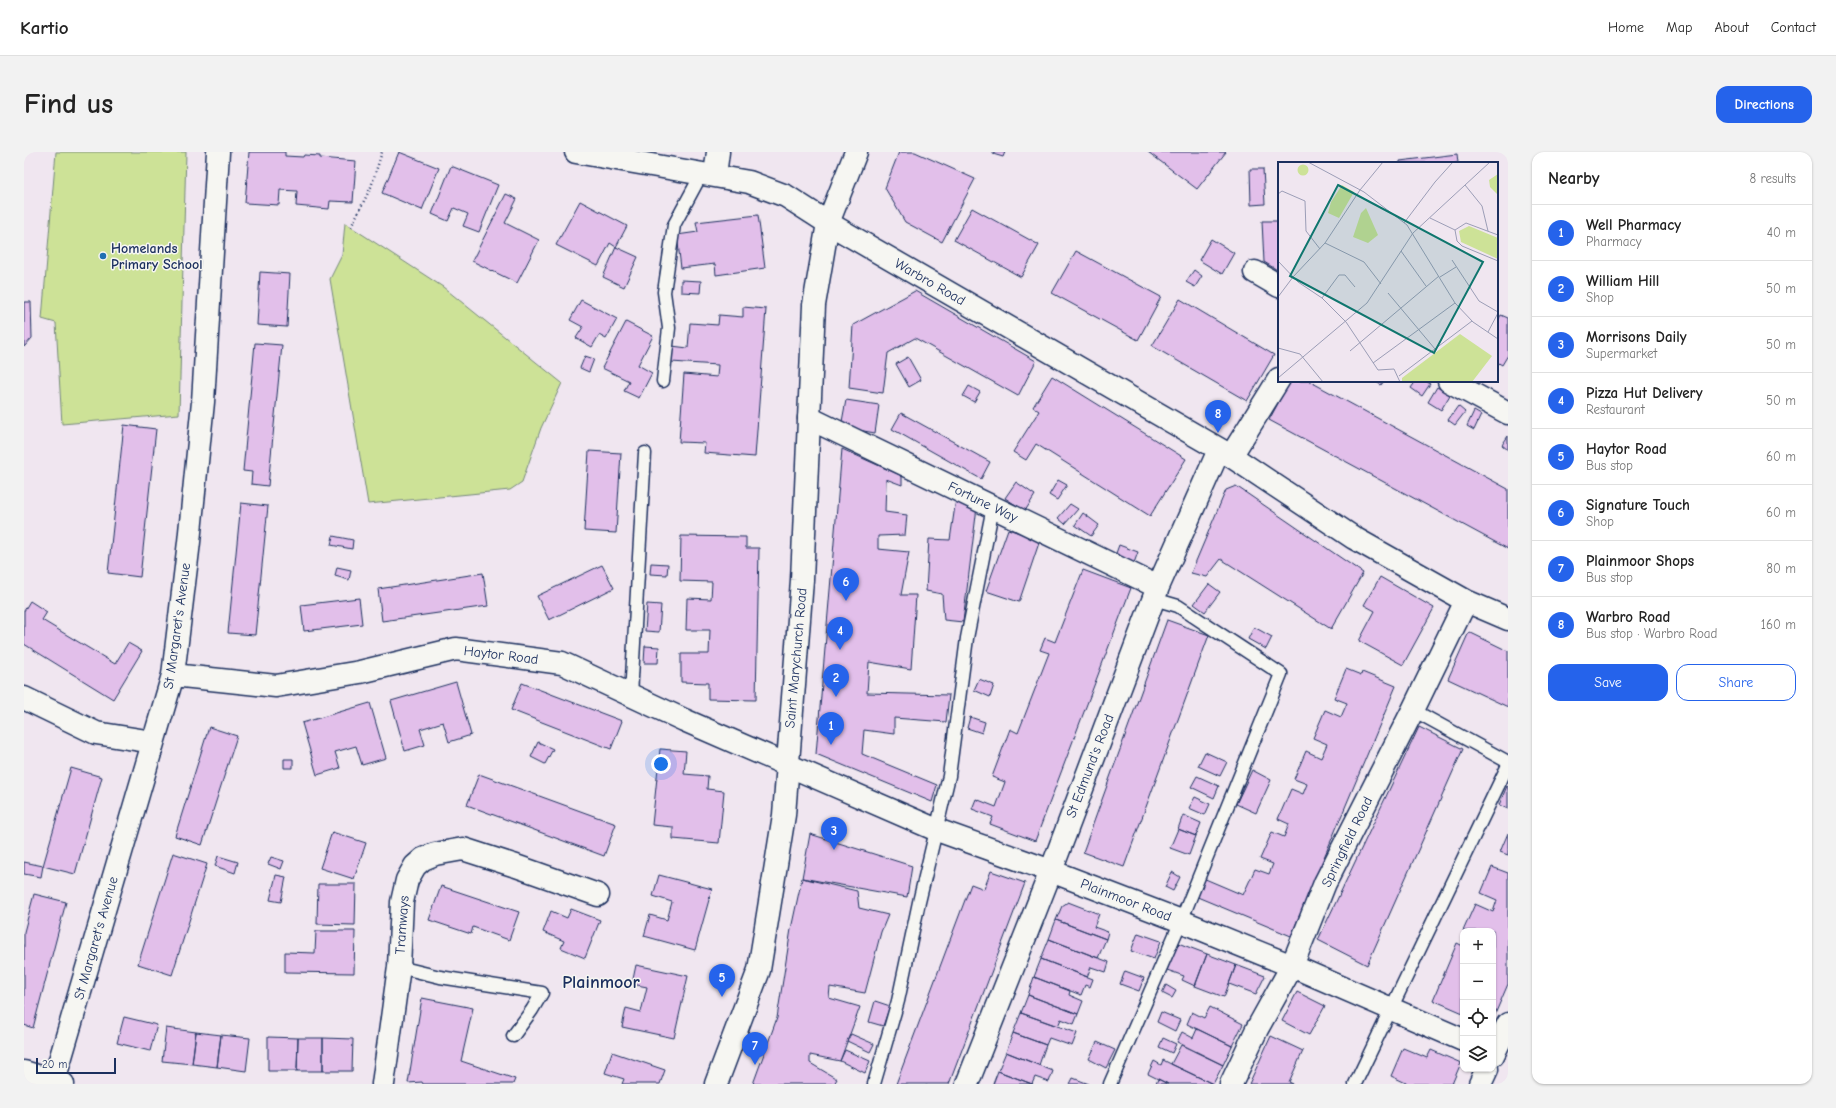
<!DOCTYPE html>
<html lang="en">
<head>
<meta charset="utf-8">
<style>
	body { margin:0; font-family:"Comic Neue",sans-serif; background:#f2f2f2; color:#222 }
	.controls { position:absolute; right:12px; bottom:12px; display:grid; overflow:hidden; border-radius:8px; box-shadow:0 1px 3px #0004 }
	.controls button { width:36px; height:36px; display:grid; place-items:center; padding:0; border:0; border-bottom:1px solid #e0e0e0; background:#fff; color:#222; font:20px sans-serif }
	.scale { position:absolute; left:12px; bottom:10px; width:80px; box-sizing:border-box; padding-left:4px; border:2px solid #1b2f5e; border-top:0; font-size:11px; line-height:14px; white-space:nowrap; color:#1b2f5e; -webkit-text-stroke:3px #f6f6f2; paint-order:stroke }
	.you { position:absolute; left:637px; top:612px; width:14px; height:14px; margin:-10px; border:3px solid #fff; border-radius:50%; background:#1a73e8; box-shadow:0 0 0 6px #1a73e833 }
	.badge { display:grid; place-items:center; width:26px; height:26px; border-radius:50%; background:#2563eb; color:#fff; font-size:13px; font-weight:700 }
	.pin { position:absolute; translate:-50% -33px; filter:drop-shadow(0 1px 2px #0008) }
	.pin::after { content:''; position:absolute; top:21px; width:14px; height:12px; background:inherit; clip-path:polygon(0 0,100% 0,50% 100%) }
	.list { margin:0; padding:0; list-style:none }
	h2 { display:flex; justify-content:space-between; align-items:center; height:52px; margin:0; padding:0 16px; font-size:17px }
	h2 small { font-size:13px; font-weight:400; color:#767676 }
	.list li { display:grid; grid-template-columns:26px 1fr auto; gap:12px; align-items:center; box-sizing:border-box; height:56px; padding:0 16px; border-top:1px solid #e0e0e0 }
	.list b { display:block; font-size:15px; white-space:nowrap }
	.list p { margin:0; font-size:13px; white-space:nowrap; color:#767676 }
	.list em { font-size:13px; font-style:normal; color:#767676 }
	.actions { display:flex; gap:8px; padding:12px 16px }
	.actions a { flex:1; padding:9px 0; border:1px solid #2563eb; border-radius:12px; text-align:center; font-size:14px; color:#2563eb }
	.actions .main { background:#2563eb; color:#fff }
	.icon { flex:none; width:22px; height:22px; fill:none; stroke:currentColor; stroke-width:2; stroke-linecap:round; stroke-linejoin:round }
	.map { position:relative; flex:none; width:1484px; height:932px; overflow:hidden; border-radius:12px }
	header { display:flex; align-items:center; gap:24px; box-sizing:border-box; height:56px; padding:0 20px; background:#fff; border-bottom:1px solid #e0e0e0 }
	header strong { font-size:19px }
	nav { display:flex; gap:22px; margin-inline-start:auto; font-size:14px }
	.intro { display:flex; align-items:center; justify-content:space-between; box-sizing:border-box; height:96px; padding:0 24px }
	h1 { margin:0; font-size:28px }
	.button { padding:10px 18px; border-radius:12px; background:#2563eb; color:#fff; font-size:14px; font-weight:700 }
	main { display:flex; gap:24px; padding:0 24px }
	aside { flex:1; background:#fff; border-radius:12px; box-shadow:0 1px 3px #0004 }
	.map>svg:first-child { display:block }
	.green { fill:#cde297; stroke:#74887a }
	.building { fill:#e2bfea; stroke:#1b2f5e }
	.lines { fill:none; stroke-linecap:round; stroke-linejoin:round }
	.lane-casing { stroke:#1b2f5e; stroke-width:15 }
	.street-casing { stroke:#1b2f5e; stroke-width:25 }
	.secondary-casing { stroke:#1b2f5e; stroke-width:25 }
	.path { stroke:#1b2f5e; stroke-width:2.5; stroke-dasharray:1 3; stroke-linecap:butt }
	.lane { stroke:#f6f6f2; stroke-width:12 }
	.street { stroke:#f6f6f2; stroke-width:22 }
	.secondary { stroke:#f6f6f2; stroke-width:22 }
	.poi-dot { fill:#1f6fb2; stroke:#f6f6f2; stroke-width:1.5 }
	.labels { text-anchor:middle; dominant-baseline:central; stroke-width:3; stroke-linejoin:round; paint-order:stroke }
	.poi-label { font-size:14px; font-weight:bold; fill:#1b2f5e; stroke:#f6f6f2; text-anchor:start }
	.street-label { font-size:14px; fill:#1b2f5e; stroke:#f6f6f2 }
	.district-label { font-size:18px; font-weight:bold; fill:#1b2f5e; stroke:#f6f6f2 }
	.inset-road { fill:none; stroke:#9b9db6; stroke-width:1 }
	.view { fill:#0f766e; fill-opacity:0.15; stroke:#0f766e; stroke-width:2 }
	.inset-edge { fill:none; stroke:#1b2f5e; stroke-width:2 }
</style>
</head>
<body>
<header>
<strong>Kartio</strong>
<nav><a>Home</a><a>Map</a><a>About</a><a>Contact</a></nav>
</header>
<div class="intro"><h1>Find us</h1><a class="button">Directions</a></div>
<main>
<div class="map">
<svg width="1484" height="932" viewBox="0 0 1484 932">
	<rect width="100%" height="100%" fill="#f0e6f0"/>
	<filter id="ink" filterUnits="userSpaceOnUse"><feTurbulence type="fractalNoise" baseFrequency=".025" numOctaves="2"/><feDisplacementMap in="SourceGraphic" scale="8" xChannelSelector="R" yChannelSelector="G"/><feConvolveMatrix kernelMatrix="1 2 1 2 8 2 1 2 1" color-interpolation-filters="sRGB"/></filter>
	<g filter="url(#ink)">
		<path class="green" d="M32 0H162L155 262 38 272 32 171 18 167Z
			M321 71 419 135 538 231 517 276 498 330 486 338 344 352 306 127 318 103Z"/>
		<path class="building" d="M225 0H261V4L279 5 280 3 296 4V6L332 9 329 50 306 49 305 57 272 54 273 39 256 38 255 53 221 51Z
			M375 0 415 16 398 58 358 41Z
			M875 0H891L951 27 918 90 881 70 861 36Z
			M969 0H981L979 5 969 2Z
			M1124 0H1202L1173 37Z
			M1433 2 1434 11H1376V9Z
			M427 14 474 33 455 80 439 74 444 62 430 56 424 69 408 62Z
			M1226 17H1239L1241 52 1227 53Z
			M482 42 493 47 481 71 515 88 493 131 448 109Z
			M556 49 603 74 592 95 586 91 574 114 532 93Z
			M948 56 1015 93 997 125 930 88Z
			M734 63 741 116 692 123 691 112 657 116 653 83 674 80 672 70Z
			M1238 69H1255V119L1240 110Z
			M1187 87 1210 101 1198 122 1175 108Z
			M592 95 614 105 600 135 579 125Z
			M1052 99 1137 145 1114 188 1028 141Z
			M1170 118 1178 124 1171 135 1162 130Z
			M236 120 266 122 263 175 233 173Z
			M657 128 677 129 676 141 657 140Z
			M891 139 1012 209 994 244 891 186 864 201 859 241 825 236 829 173Z
			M1156 147 1250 203 1223 249 1128 194Z
			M557 148 593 167 582 187 575 183 568 195 552 186 559 175 546 168Z
			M0 150H7L8 186 0 195Z
			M719 155 742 157 731 305 680 301 681 291 655 290 660 222 693 225 694 213 647 210 648 194 664 196 666 171 694 173 695 163 719 165Z
			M1477 163 1484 166V203L1478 213 1473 210V170Z
			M602 170 629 184 614 213 628 221 615 246 600 239 605 229 578 216Z
			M231 191 258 193 244 334 227 332 228 320 219 319Z
			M561 204 570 207 565 220 556 216Z
			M884 205 897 228 885 235 872 212Z
			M1028 224 1162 307 1126 364 1012 292 1002 308 989 300 1015 259 1009 255Z
			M1266 229H1285L1484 337V397L1245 268Z
			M1351 229H1360L1357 233Z
			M1392 229H1402L1406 232 1398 244 1387 236Z
			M945 234 956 240 950 250 939 244Z
			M1413 235 1426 243 1417 258 1404 250Z
			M822 248 855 253 851 281 817 275Z
			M1434 254 1441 260 1431 273 1424 268Z
			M1450 259 1457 263 1450 278 1443 274Z
			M877 261 966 310 957 327 868 277Z
			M100 273 132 277 116 425 84 421Z
			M1484 284V298L1478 293Z
			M818 297 878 324V333L862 327 861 360 883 363 881 383 854 384V397L885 400 877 443H892L887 517 845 510 843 541 925 543 922 570 870 566V582L840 578 838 602 913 633 908 650 792 602Z
			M565 299 597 301 592 381 560 379Z
			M1034 328 1043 333 1033 348 1025 343Z
			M992 330 1011 343 1001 359 981 346Z
			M1212 334 1339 421 1307 477 1197 407 1183 425 1167 421 1202 338Z
			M932 347 953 355 939 470 920 468 918 442 902 439 905 387 926 388Z
			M217 351 244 354 231 483 204 481Z
			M1046 352 1054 357 1041 372 1034 366Z
			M1059 361 1075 373 1067 384 1051 373Z
			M984 377 1016 388 995 450 962 439Z
			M309 384 329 388 328 397 307 393Z
			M657 384 722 385V396H735L732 548 684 547V531L657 530V502H685L686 478H662L663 446 687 447 688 430 656 429Z
			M1095 393 1114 400 1110 411 1091 404Z
			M627 411 644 412 643 423 626 422Z
			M578 413 590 436 525 468 513 444Z
			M313 415 327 418 325 428 311 424Z
			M1059 418 1107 436 1011 689 966 672 969 665 948 657 952 647 972 655 981 630 968 625 986 577 994 581 1025 501 1016 498 1021 486 1031 490Z
			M459 421 464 454 358 469 354 437Z
			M1356 425 1410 456 1379 513 1335 489 1351 459 1340 453Z
			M1185 432 1196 440 1181 460 1170 452Z
			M335 446 338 472 280 479 277 453Z
			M6 449 23 460 18 468 91 512 104 491 118 499 89 547 0 492V459Z
			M623 452 637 453 635 480 621 479Z
			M1143 468 1185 483 1100 715 1059 700Z
			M1230 475 1248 485 1242 497 1224 487Z
			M1445 480 1484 499V555L1424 527Z
			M621 494 635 495 634 511H620Z
			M1322 517 1337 523 1338 520 1372 534 1267 784 1171 744 1179 726 1219 743 1231 717 1245 722 1249 712 1236 707 1248 680 1260 685 1265 672 1254 667 1267 637 1279 642 1283 632 1270 627 1282 599 1297 606 1303 592 1289 586 1301 558 1317 565 1323 551 1310 546Z
			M955 527 970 533 966 545 950 538Z
			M432 530 447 583 425 590 419 570 396 577 401 593 381 599 367 549Z
			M498 531 598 569 587 597 487 558Z
			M346 551 362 606 338 613 332 594 311 600 316 616 293 623 278 571Z
			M946 565 961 570 958 581 943 576Z
			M185 575 213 584 178 693 151 684Z
			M1395 575 1439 597 1343 813 1294 788Z
			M514 590 529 597 521 612 507 605Z
			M636 597 662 599 660 622 684 624 683 637 700 639 695 691 649 687V675L628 673Z
			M1181 600 1203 610 1196 624 1174 614Z
			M260 607H269V616H260Z
			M47 616 78 625 51 722 19 714Z
			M1228 618 1247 628 1232 661 1212 652Z
			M455 622 592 672 580 704 443 653Z
			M1173 624 1195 634 1190 646 1167 635Z
			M1483 634 1484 635V657L1475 653Z
			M1171 645 1186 652 1181 663 1165 656Z
			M1159 663 1177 671 1172 684 1154 677Z
			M1154 677 1172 684 1165 703 1146 696Z
			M308 680 342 691 330 727 296 716Z
			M1484 681V703L1476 700Z
			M786 682 888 714 883 745 778 726Z
			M149 701 183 712 148 823 114 812Z
			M194 704 214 710 211 721 191 714Z
			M247 705 260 709 257 717 244 712Z
			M0 710 19 714 17 725 0 722Z
			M1468 715 1484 721V832L1469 867V779H1439L1451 752 1469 760 1473 748 1457 741Z
			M967 719 1001 731 925 932H872L947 732 960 737Z
			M1148 720 1156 725 1149 739 1141 735Z
			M252 723 262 725 257 750 246 748Z
			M635 723 688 737 671 798 620 784 626 763 643 768 648 750 629 744Z
			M778 726 833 739 835 756 864 763 857 780 841 841 806 835 805 846 836 855 816 909 786 903V911L813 927 810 932H729L753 866 767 777Z
			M294 732H332L331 773 293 772Z
			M417 734 495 760 485 788 449 775 447 782 405 768Z
			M10 742 42 750 9 876 0 873V780Z
			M1044 750 1075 762 1070 775 1084 780 1082 787 1032 768 1038 754Z
			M547 757 576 768 561 806 537 796 540 789 519 780 527 759 543 766Z
			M1032 768 1082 787 1074 806 1025 787Z
			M292 779H331L330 821 261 820V800L291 801Z
			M1114 781 1137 789 1130 807 1107 799Z
			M1025 787 1085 810 1082 820 1067 815 1063 825 1017 807Z
			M1154 791 1183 802 1171 834 1158 828 1160 824 1143 818Z
			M1433 791 1439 794V861L1409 848Z
			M1183 802 1212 813 1200 845 1171 834Z
			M1017 807 1069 827 1066 835 1061 833 1057 843 1010 825Z
			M612 813 664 824 650 886 598 875 602 856 617 860 623 835 608 832Z
			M1212 813 1241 824 1232 842 1205 832Z
			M1101 819 1120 826 1115 839 1096 832Z
			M1010 825 1046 839 1045 843 1059 849 1054 862 1004 843Z
			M1142 833 1152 839 1148 846 1138 841Z
			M1273 840 1301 854 1285 883 1258 869Z
			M1004 843 1054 862 1050 872 1037 867 1034 874 997 861Z
			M398 846 449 856 437 909 491 927 489 932H399L398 930 384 931Z
			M851 849 866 854 859 874 845 870Z
			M1186 855 1219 872 1208 894 1163 872 1168 860 1180 866Z
			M1137 860 1156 868 1151 879 1133 870Z
			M997 861 1053 881 1048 894 1025 886 1022 893 989 881Z
			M100 865 133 873 126 899 93 891Z
			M142 876 172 880 168 912 138 909Z
			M1173 877 1208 894 1199 913 1153 890 1158 880 1169 886Z
			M172 880 197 883 193 915 168 912Z
			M989 881 1022 893 1015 913 982 900Z
			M827 882 850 892 846 900 823 889Z
			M197 883 226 886 222 919 193 915Z
			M1247 884 1279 899 1265 930 1269 932H1225Z
			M244 885 274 886 273 919H244Z
			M274 886H299V919H273Z
			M299 886 329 887 328 919H299Z
			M1139 886 1152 892 1148 901 1135 895Z
			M1073 890 1091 898 1082 916 1065 907Z
			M1157 893 1199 913 1189 932 1147 912Z
			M1379 896 1403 906 1407 898 1437 911 1428 932H1384L1367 924Z
			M821 898 846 909 841 921 816 909Z
			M588 900 641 918 636 932H598L600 927 581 921Z
			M982 900 1029 919 1025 930 1011 925 1008 932 974 919Z
			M1139 908 1147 912 1189 932H1144L1124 922 1130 909 1137 913Z
			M974 919 1008 932H1009H969Z
			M1049 926 1065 932H1046Z
			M1134 927 1144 932H1132Z"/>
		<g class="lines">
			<defs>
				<path id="lane" d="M639 229 645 176 640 140 650 73 678 21
					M607 543 621 301
					M1389 558 1484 610
					M375 815 416 825 518 841 508 858 489 884
					M850 932 874 849 895 750 925 624 943 486 969 355
					M1086 932 1157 769 1257 522 1154 454 1130 447
					M1331 932 1484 613"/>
				<path id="street" d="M691 23 694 0
					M804 71 1207 304 1330 386 1442 449 1484 467
					M1231 120 1255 134
					M1425 229 1484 261
					M785 266 1134 435
					M1207 304 1255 227
					M149 523 252 534 336 520 432 497 538 511 660 568 913 678 1027 719 1157 769 1268 814 1439 888
					M0 546 72 581 129 590
					M1469 903 1484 872
					M0 920 39 932
					M29 932 149 523 165 390 179 250 194 0
					M359 932 375 815 378 750 383 728 391 714 399 707 411 702 439 697 492 714 574 743
					M943 932 1027 719 1134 435 1195 298
					M1207 932 1233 877 1268 814 1301 731 1389 558 1442 449
					M1456 932 1463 917"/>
				<path id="secondary" d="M552 0 725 30 762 44 804 71
					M692 932 735 818 760 663 778 428 790 153 804 71 832 0"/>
			</defs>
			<use href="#lane" class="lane-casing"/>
			<use href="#street" class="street-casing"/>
			<use href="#secondary" class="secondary-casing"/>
			<path class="path" d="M327 75 347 35 358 0"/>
			<use href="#lane" class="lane"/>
			<use href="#street" class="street"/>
			<use href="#secondary" class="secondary"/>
		</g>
	</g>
	<circle class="poi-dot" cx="79" cy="104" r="4"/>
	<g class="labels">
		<g class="poi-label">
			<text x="87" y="96">Homelands<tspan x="87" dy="16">Primary School</tspan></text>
		</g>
		<g class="street-label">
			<text transform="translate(906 130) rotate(30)">Warbro Road</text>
			<text transform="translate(959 350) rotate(26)">Fortune Way</text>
			<text transform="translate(153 474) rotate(-82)">St Margaret's Avenue</text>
			<text transform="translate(477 503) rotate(7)">Haytor Road</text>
			<text transform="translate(772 506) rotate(-85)">Saint Marychurch Road</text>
			<text transform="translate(1066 614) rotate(-69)">St Edmund's Road</text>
			<text transform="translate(1323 690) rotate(-64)">Springfield Road</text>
			<text transform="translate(1102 748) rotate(21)">Plainmoor Road</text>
			<text transform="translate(378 773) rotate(-86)">Tramways</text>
			<text transform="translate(72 786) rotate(-74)">St Margaret's Avenue</text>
		</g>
		<g class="district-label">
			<text x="577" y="830">Plainmoor</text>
		</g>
	</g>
	<g transform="translate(1254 10)">
		<rect width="220" height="220" fill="#f0e6f0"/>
		<path d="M19.5 8a5.5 5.5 0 1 1 11 0a5.5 5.5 0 1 1-11 0ZM220 12V33L212 25 211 18ZM64 23 76 30 61 56 50 51 53 40ZM88 46 100 73 90 81 75 75 83 51ZM191 64 220 76V97L183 80 181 69ZM182 172 214 194 194 220H124V216Z" fill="#cde297"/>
		<path class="inset-road" d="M30 0 86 30 129 63 177 141 195 160 220 177M187 23 204 44 210 69M0 32 4 29 27 39 28 69 42 87M152 56 177 68M126 61 157 20 175 0M177 68 179 79 184 84 220 99M177 68 188 61 220 73M47 81 86 100 103 122M123 89 148 124M174 98 201 139 220 150M0 99 20 120 44 136 68 160 100 208 116 207 122 220M162 115 178 105M110 131 157 187M0 135 15 115 47 81 82 28 105 0M44 136 61 113H67L77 125M210 170 220 151M0 186 22 192 45 220M72 189 161 114M95 201 177 141M121 214 194 159M0 216 89 141 135 71 212 0"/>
		<path class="view" d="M60 23 205 100 156 191 12 114Z"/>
		<rect width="220" height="220" class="inset-edge"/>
	</g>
</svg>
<div class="controls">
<button>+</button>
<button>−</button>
<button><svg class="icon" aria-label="locate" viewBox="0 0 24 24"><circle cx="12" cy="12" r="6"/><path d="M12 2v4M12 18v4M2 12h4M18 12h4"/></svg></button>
<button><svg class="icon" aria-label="layers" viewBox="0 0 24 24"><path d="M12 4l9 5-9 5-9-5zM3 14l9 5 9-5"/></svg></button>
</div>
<div class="scale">20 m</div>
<div class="you"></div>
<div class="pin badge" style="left:807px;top:593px">1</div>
<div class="pin badge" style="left:812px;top:545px">2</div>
<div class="pin badge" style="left:810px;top:698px">3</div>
<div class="pin badge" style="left:816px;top:498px">4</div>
<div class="pin badge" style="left:698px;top:845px">5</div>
<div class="pin badge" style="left:822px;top:449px">6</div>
<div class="pin badge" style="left:731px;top:913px">7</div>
<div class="pin badge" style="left:1194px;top:281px">8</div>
</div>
<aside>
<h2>Nearby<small>8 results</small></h2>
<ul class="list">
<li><span class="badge">1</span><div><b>Well Pharmacy</b><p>Pharmacy</p></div><em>40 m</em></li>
<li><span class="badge">2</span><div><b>William Hill</b><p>Shop</p></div><em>50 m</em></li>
<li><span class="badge">3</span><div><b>Morrisons Daily</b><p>Supermarket</p></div><em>50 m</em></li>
<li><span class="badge">4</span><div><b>Pizza Hut Delivery</b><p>Restaurant</p></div><em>50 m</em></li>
<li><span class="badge">5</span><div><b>Haytor Road</b><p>Bus stop</p></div><em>60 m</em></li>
<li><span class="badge">6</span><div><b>Signature Touch</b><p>Shop</p></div><em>60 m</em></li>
<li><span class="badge">7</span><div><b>Plainmoor Shops</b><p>Bus stop</p></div><em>80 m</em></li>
<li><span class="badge">8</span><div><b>Warbro Road</b><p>Bus stop · Warbro Road</p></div><em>160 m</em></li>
</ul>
<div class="actions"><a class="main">Save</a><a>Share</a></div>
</aside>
</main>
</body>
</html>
